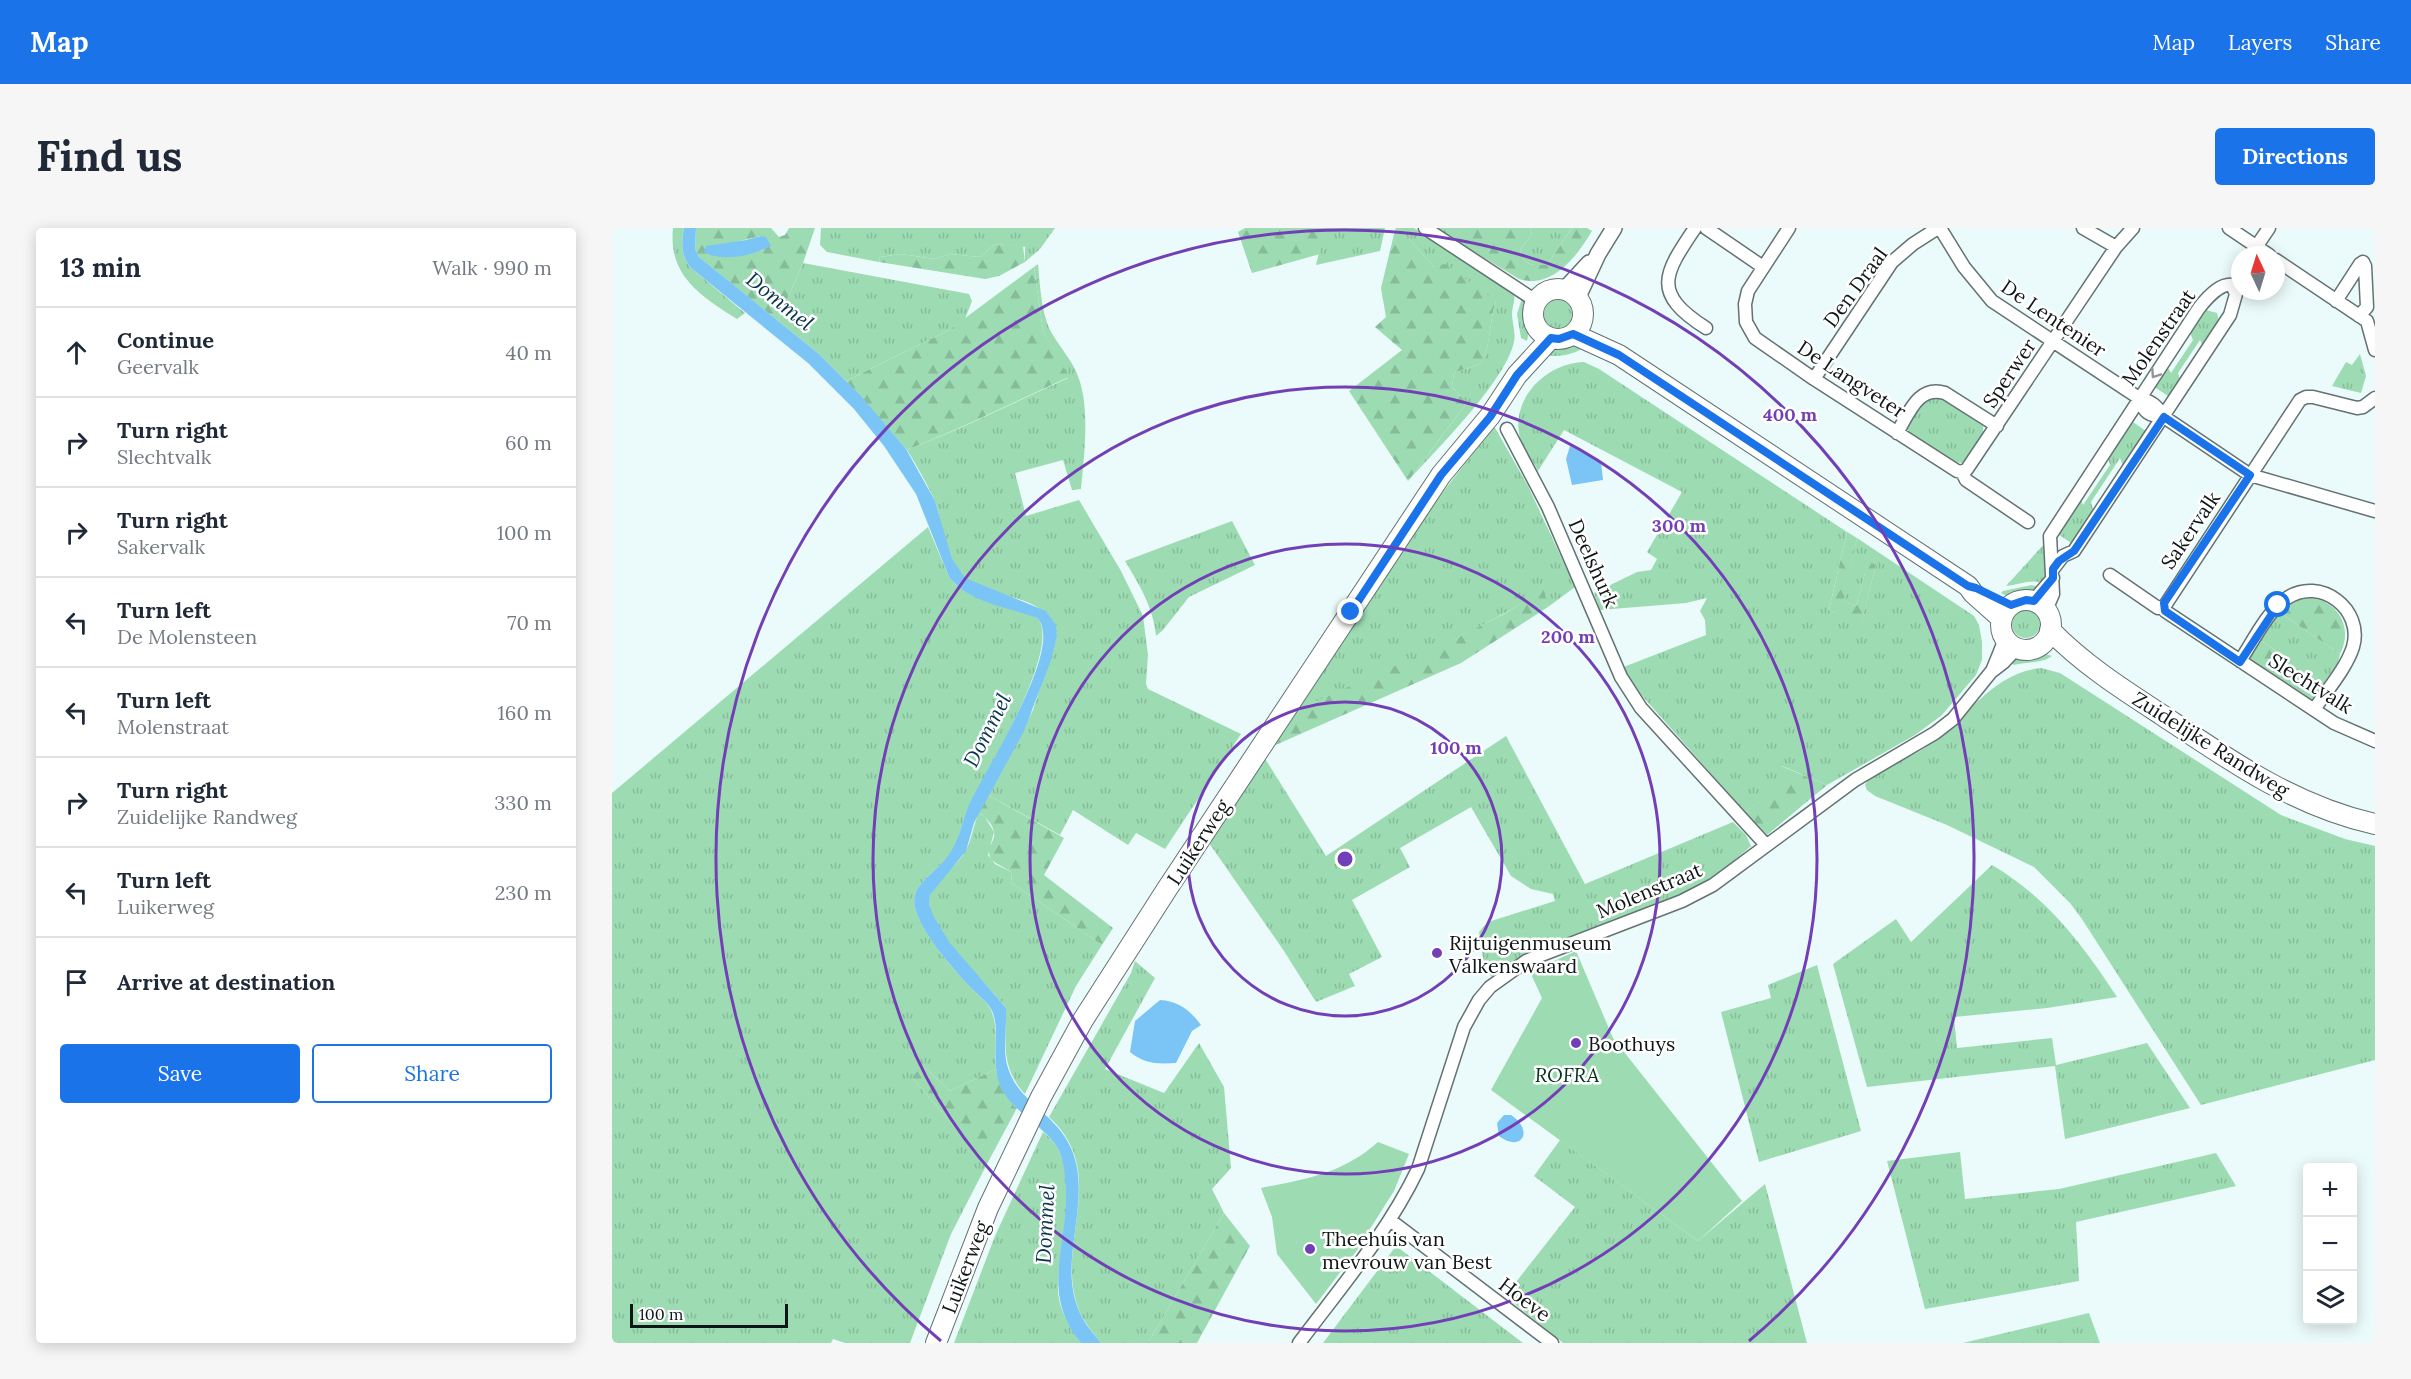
<!DOCTYPE html>
<html lang="en">
<head>
<meta charset="utf-8">
<style>
	body { margin:0; font-family:Lora,serif; background:#f6f6f7; color:#1f2937 }
	.controls { position:absolute; right:18px; bottom:18px; display:grid; overflow:hidden; border-radius:6px; box-shadow:0 3px 15px #0003 }
	.controls button { width:54px; height:54px; display:grid; place-items:center; padding:0; border:0; border-bottom:2px solid #e0e1e3; background:#fff; color:#1f2937; font:30px sans-serif }
	.compass { position:absolute; left:1619px; top:18px; width:54px; height:54px; border-radius:50%; background:#fff; box-shadow:0 3px 15px #0003; rotate:356deg }
	.scale { position:absolute; left:18px; bottom:15px; width:158px; box-sizing:border-box; padding-left:6px; border:3px solid #101616; border-top:0; font-size:16px; line-height:21px; white-space:nowrap; color:#101616; -webkit-text-stroke:4px #fff; paint-order:stroke }
	.stop { position:absolute; width:18px; height:18px; margin:-14px; border:4px solid #1a73e8; border-radius:50%; background:#fff }
	.stop.end { background:#1a73e8; border-color:#fff; box-shadow:0 2px 6px #0008 }
	.list { margin:0; padding:0; list-style:none }
	h2 { display:flex; justify-content:space-between; align-items:center; height:78px; margin:0; padding:0 24px; font-size:26px }
	h2 small { font-size:20px; font-weight:400; color:#747a83 }
	.list li { display:grid; grid-template-columns:39px 1fr auto; gap:18px; align-items:center; box-sizing:border-box; height:90px; padding:0 24px; border-top:2px solid #e0e1e3 }
	.list b { display:block; font-size:22px; white-space:nowrap }
	.list p { margin:0; font-size:20px; white-space:nowrap; color:#747a83 }
	.list em { font-size:20px; font-style:normal; color:#747a83 }
	.actions { display:flex; gap:12px; padding:18px 24px }
	.actions a { flex:1; padding:14px 0; border:2px solid #1a73e8; border-radius:6px; text-align:center; font-size:21px; color:#1a73e8 }
	.actions .main { background:#1a73e8; color:#fff }
	.icon { flex:none; width:33px; height:33px; fill:none; stroke:currentColor; stroke-width:2; stroke-linecap:round; stroke-linejoin:round }
	.map { position:relative; flex:none; width:1763px; height:1115px; overflow:hidden; border-radius:6px }
	header { display:flex; align-items:center; gap:36px; box-sizing:border-box; height:84px; padding:0 30px; background:#1a73e8; color:#fff }
	header strong { font-size:28px }
	nav { display:flex; gap:33px; margin-inline-start:auto; font-size:21px }
	.intro { display:flex; align-items:center; justify-content:space-between; box-sizing:border-box; height:144px; padding:0 36px }
	h1 { margin:0; font-size:42px }
	.button { padding:15px 27px; border-radius:6px; background:#1a73e8; color:#fff; font-size:21px; font-weight:700 }
	main { display:flex; gap:36px; padding:0 36px }
	aside { flex:1; background:#fff; border-radius:6px; box-shadow:0 3px 15px #0003 }
	.map>svg:first-child { display:block }
	.grass { fill:url(#grass-tufts) }
	.forest { fill:url(#forest-firs); fill-rule:evenodd }
	.green { fill:#9ddcb3 }
	.water { fill:#7ac5f6 }
	.lines { fill:none; stroke-linecap:round; stroke-linejoin:round }
	.minor-casing { stroke:#647272; stroke-width:15 }
	.tertiary-casing { stroke:#647272; stroke-width:18 }
	.primary-casing { stroke:#647272; stroke-width:22 }
	.minor { stroke:#fff; stroke-width:12 }
	.tertiary { stroke:#fff; stroke-width:15 }
	.primary { stroke:#fff; stroke-width:20 }
	.oneway { stroke:#939696 }
	.route { stroke:#1a73e8; stroke-width:8 }
	.ring { fill:none; stroke:#733fb6; stroke-width:3 }
	.poi-dot { fill:#733fb6; stroke:#fff; stroke-width:2 }
	.labels { text-anchor:middle; dominant-baseline:central; stroke-width:5; stroke-linejoin:round; paint-order:stroke }
	.street-label { font-size:20px; fill:#101616; stroke:#fff }
	.poi-label { font-size:20px; fill:#101616; stroke:#fff; text-anchor:start }
	.park-label { font-size:20px; font-style:italic; fill:#06321b; stroke:#fff }
	.water-label { font-size:21px; font-style:italic; fill:#08354d; stroke:#fff }
	.centre { fill:#733fb6; stroke:#fff; stroke-width:3 }
	.ring-label { font-size:18px; text-anchor:middle; font-weight:bold; fill:#733fb6; stroke:#fff; stroke-width:5; stroke-linejoin:round; paint-order:stroke }
</style>
</head>
<body>
<header>
<strong>Map</strong>
<nav><a>Map</a><a>Layers</a><a>Share</a></nav>
</header>
<div class="intro"><h1>Find us</h1><a class="button">Directions</a></div>
<main>
<aside>
<h2>13 min<small>Walk · 990 m</small></h2>
<ul class="list">
<li><svg class="icon" aria-label="ahead" viewBox="0 0 24 24"><path d="M12 20V5M6 11l6-6 6 6"/></svg><div><b>Continue</b><p>Geervalk</p></div><em>40 m</em></li>
<li><svg class="icon" aria-label="right" viewBox="0 0 24 24"><path d="M7 20v-9h11M14 6l5 5-5 5"/></svg><div><b>Turn right</b><p>Slechtvalk</p></div><em>60 m</em></li>
<li><svg class="icon" aria-label="right" viewBox="0 0 24 24"><path d="M7 20v-9h11M14 6l5 5-5 5"/></svg><div><b>Turn right</b><p>Sakervalk</p></div><em>100 m</em></li>
<li><svg class="icon" aria-label="left" viewBox="0 0 24 24"><path d="M17 20v-9H6M10 6l-5 5 5 5"/></svg><div><b>Turn left</b><p>De Molensteen</p></div><em>70 m</em></li>
<li><svg class="icon" aria-label="left" viewBox="0 0 24 24"><path d="M17 20v-9H6M10 6l-5 5 5 5"/></svg><div><b>Turn left</b><p>Molenstraat</p></div><em>160 m</em></li>
<li><svg class="icon" aria-label="right" viewBox="0 0 24 24"><path d="M7 20v-9h11M14 6l5 5-5 5"/></svg><div><b>Turn right</b><p>Zuidelijke Randweg</p></div><em>330 m</em></li>
<li><svg class="icon" aria-label="left" viewBox="0 0 24 24"><path d="M17 20v-9H6M10 6l-5 5 5 5"/></svg><div><b>Turn left</b><p>Luikerweg</p></div><em>230 m</em></li>
<li><svg class="icon" aria-label="arrive" viewBox="0 0 24 24"><path d="M6 21V4h12l-3 4 3 4H6"/></svg><div><b>Arrive at destination</b></div></li>
</ul>
<div class="actions"><a class="main">Save</a><a>Share</a></div>
</aside>
<div class="map">
<svg width="1763" height="1115" viewBox="0 0 1763 1115">
	<defs>
		<pattern id="grass-tufts" width="24" height="20" patternUnits="userSpaceOnUse" patternTransform="scale(1.5)"><rect width="24" height="20" fill="#9ddcb3"/><path d="M3 7l-1-3M5 7V3M7 7l1-3M15 17l-1-3M17 17v-4M19 17l1-3" fill="none" stroke="#86bc99"/></pattern>
		<pattern id="forest-firs" width="22" height="20" patternUnits="userSpaceOnUse" patternTransform="scale(1.5)"><rect width="22" height="20" fill="#9ddcb3"/><path d="M5 1l3.5 6h-7zM16 11l3.5 6h-7z" fill="#86bc99"/></pattern>
	</defs>
	<rect width="100%" height="100%" fill="#ebfafa"/>
	<path class="grass" d="M61 0H72C69 16 69 27 79 40L133 85 125 91C88 68 56 47 61 0Z
		M209 0H443L428 21 413 34V19L383 16 368 29 338 26 323 31 289 26 268 29 267 34 215 24 208 17Z
		M713 0H773L768 23 704 37Z
		M784 0H802L899 60C906 69 900 76 900 86 900 95 904 104 902 114 893 154 825 221 796 253L852 179 853 173 840 159 842 145C850 141 863 140 869 134 878 125 878 87 884 73L822 39 796 10 783 2Z
		M918 0H960L935 37C919 37 913 39 908 22L920 6Z
		M191 35 357 66 360 73 353 91 337 102 234 153 207 126 166 93Z
		M426 36C428 57 429 81 437 100 446 118 461 132 467 151 478 182 472 229 469 261L460 262 451 232 403 245 414 288 467 272 509 343 531 388 536 427 534 456 536 461 629 506 553 621 524 605 516 617 461 582 448 607 376 567 421 482 445 409C441 366 383 372 354 351 331 333 332 295 322 271 314 254 305 238 295 222L346 201 456 150 431 103 422 39Z
		M910 70C917 78 918 103 915 113L909 110 905 86Z
		M932 86a14 14 0 1 1 28 0a14 14 0 1 1-28 0Z
		M1594 82 1605 85 1608 98 1592 121 1588 112 1566 145 1569 154 1559 170 1541 158 1554 137 1559 145 1581 112 1577 102 1590 84Z
		M958 115 972 118C966 126 945 130 935 127L940 117Z
		M1748 126 1754 148 1749 165 1720 158 1734 134 1740 137Z
		M972 134 987 141 1235 304 1217 382 1249 395 1264 337 1256 334 1244 378 1230 373 1245 310 1362 388 1367 397 1370 414V432L1364 447 1330 487 1303 507 1215 557 1170 538 1177 554 1133 584 1017 453 1009 440 1094 407 1093 392 1088 383 1095 370 1074 375 988 382 982 365 1025 344 1039 342 1045 331 1035 324 1070 264 952 202 926 243C921 233 911 221 908 210 898 171 934 135 972 134Z
		M1327 169 1371 198V206L1350 235 1342 234 1297 204 1293 200 1309 172Z
		M1518 192 1537 205 1512 241 1508 230 1479 274 1482 285 1462 317 1443 304 1467 267 1471 277 1498 237 1495 226Z
		M882 198 916 258 963 359 936 379 931 363C853 411 767 446 683 483 695 463 706 442 720 424 745 390 768 367 783 326Z
		M620 293 643 337 577 369 551 402 544 408C542 381 527 356 513 333Z
		M316 299 337 349 344 357 425 390C452 416 373 547 358 576 349 594 348 614 335 630 325 642 307 652 303 668 297 693 342 741 358 759 365 766 375 774 379 782 387 799 382 823 384 841L338 863 311 838 301 851 375 936 339 1006 298 1115H233L221 1111 219 1115H0V565Z
		M1433 315 1434 353 1432 356C1421 350 1407 357 1394 358Z
		M1420 357 1429 360C1419 367 1400 373 1389 365L1391 363Z
		M1400 396a14 14 0 1 1 28 0a14 14 0 1 1-28 0Z
		M1667 384 1728 426 1725 439 1713 456 1696 445 1694 449 1661 426 1663 422 1648 412Z
		M1427 424 1440 428C1432 435 1414 434 1402 437L1398 433 1406 428Z
		M1429 440 1448 445 1669 587 1733 611 1763 618V832L1589 877 1470 691 1458 675 1422 639 1335 597 1263 568 1255 562 1253 557C1263 540 1292 532 1308 523 1349 499 1378 444 1429 440Z
		M894 508 973 656 1121 594 1134 607 1139 618 1123 632 1076 666 882 750 873 744 867 704 876 694 943 673 941 666 919 661 899 648 859 579 788 620 798 639 740 672 770 729 737 746 743 758 704 774 672 723 597 615 652 529 714 628Z
		M367 585 373 589 382 604 376 627 383 636 399 644 400 655 490 717 464 758 413 866C388 839 394 814 394 780 378 758 308 695 318 667 324 651 344 639 353 624 360 612 361 597 367 585Z
		M1380 637C1436 670 1470 716 1505 769L1435 780 1342 789 1345 820 1440 810 1444 837 1535 815 1578 880 1453 911 1443 838 1255 859 1221 736 1284 691 1299 714Z
		M523 733 543 750 493 841 552 865 587 815 612 859 619 940 600 961 612 985 536 1115H489C480 1103 469 1091 465 1077 444 1012 498 945 437 889L519 745Z
		M1205 737 1249 903 1147 934 1109 784 1159 770 1156 757Z
		M431 904C476 937 444 1014 446 1061 446 1079 458 1101 469 1115H342L383 1008Z
		M948 912 1086 1013 1153 956 1195 1115H951L893 1068 963 979 922 948Z
		M1348 924 1353 971 1447 961 1604 925 1624 958 1464 994 1467 1053 1313 1081 1275 933Z
		M784 1018 911 1115H711Z
		M1477 1085 1488 1115H1351Z"/>
	<path class="forest" d="M84 0H159L167 9 173 7 177 0H203L191 35 166 93 87 29 83 21ZM149 8 151 22 120 28 115 16Z
		M633 0H713L708 26 640 45 626 4Z
		M823 0H918L920 6 908 22C913 39 919 37 935 37L960 0H975L980 3C966 27 940 62 907 51Z
		M783 2 796 10 822 39 833 36 884 73C878 87 878 126 869 134 863 140 850 141 842 145L840 159 853 173 852 179 796 253 737 163 790 122 763 99 774 89 769 60Z
		M383 16 411 18 413 34 387 48 373 51 267 34 268 29 289 26 323 31 338 26 368 29Z
		M422 39 431 103 457 149 345 201 295 222 234 153 337 102Z
		M1235 304 1245 310 1231 373 1244 378 1256 333 1264 337 1249 396 1217 382Z
		M932 362 936 379 849 435 659 519 683 483 847 409 892 386Z
		M1691 370C1723 368 1743 397 1728 426L1667 384 1672 379Z
		M1648 412 1663 422 1661 426 1693 449 1696 445 1713 456 1703 472 1697 471 1639 433 1638 426Z
		M1169 538 1215 557 1155 607 1133 584 1176 554 1166 546Z
		M376 567 452 610 432 647 501 700 490 717 400 655 399 644 379 632 376 622C378 618 381 613 382 609 384 599 374 589 367 585Z
		M311 838 338 863 384 841 385 847 402 878 405 880 375 936 301 851V848Z
		M612 985 638 1018 585 1115H536Z"/>
	<path class="green" d="M964 723 1001 810 1130 973 1086 1013 879 862 930 770 918 744Z
		M766 914 797 926 782 963 751 1012H745L746 1021 704 1076 665 1026 660 989 649 960C694 951 730 946 766 914Z"/>
	<path class="water" d="M72 0H84L83 21 87 29 207 126 249 168 294 221 323 273 340 331 353 350 434 383 444 397 445 409 438 435 412 503 362 595 354 623 318 667 317 676 322 689 338 715 394 780C395 800 390 822 396 840 408 879 453 887 464 935 476 986 444 1040 470 1089 475 1099 483 1107 489 1115H469C424 1060 461 1011 453 950 452 939 451 929 445 919 434 900 405 886 392 865 375 839 391 802 379 781 374 773 364 765 357 758 341 740 296 692 303 667 308 651 326 642 335 629 347 614 349 597 356 579 369 548 455 418 425 390 395 379 358 375 337 349L304 266 272 218 242 181 196 135 79 40C69 27 69 16 72 0Z
		M149 8 154 9 159 18C141 27 111 35 92 24L94 18 134 12Z
		M958 218 989 234 991 252 960 257 954 231Z
		M548 772C566 773 578 782 589 797L580 803 564 835C545 836 533 836 518 824L523 793Z
		M892 887H899C923 903 909 925 887 908L885 895Z"/>
	<g class="lines">
		<defs>
			<path id="minor" d="M813 0 924 73
				M1083 0C1052 46 1039 65 1094 100
				M1094 0 1151 39
				M1177 0 1136 63 1133 76 1134 94 1143 110 1202 151 1345 243 1350 244 1354 252 1416 294
				M1328 0 1352 39 1380 73 1527 170C1540 173 1545 178 1552 189L1638 247 1763 283
				M1471 0 1504 19
				M1617 0 1657 27
				M1644 19 1657 0
				M1664 32 1755 93 1763 122
				M1724 73 1748 36 1751 34 1753 38 1755 79 1747 88
				M1202 151 1280 34 1301 16 1326 0
				M1527 170C1532 185 1537 188 1552 189
				M895 201 936 279 1009 449 1029 480 1154 617
				M1285 205C1297 185 1306 157 1333 165L1385 198
				M1350 244 1355 241 1504 19 1521 0
				M1498 347 1546 380 1552 379 1553 383 1722 495 1763 513
				M1421 373 1441 350
				M1552 379 1688 172 1694 169H1701L1745 180 1751 179 1763 170
				M1434 382 1441 366 1438 308 1587 80C1594 71 1608 55 1620 57L1624 66 1618 87 1462 323 1451 328 1441 341
				M1628 433C1640 415 1656 382 1675 370 1708 348 1752 381 1741 419 1734 441 1714 463 1702 482
				M1380 443 1393 411
				M778 992 940 1115
				M687 1115C729 1059 776 1004 806 941L852 799 867 772 878 759 914 733 1070 673 1101 657 1243 552 1323 505 1341 491 1379 444 1392 434 1405 420"/>
			<path id="tertiary" d="M952 62 977 35
				M965 71 986 26 1002 0"/>
			<path id="primary" d="M921 86a25 25 0 1 1 50 0a25 25 0 1 1-50 0Z
				M961 106 1007 127 1356 358 1361 365 1389 390
				M1389 397a25 25 0 1 1 50 0a25 25 0 1 1-50 0Z
				M1438 402C1471 436 1510 461 1550 487 1617 532 1682 578 1763 596
				M324 1115 376 980 429 869 471 792 555 661 829 247 878 188 905 147 939 110"/>
		</defs>
		<use href="#minor" class="minor-casing"/>
		<use href="#tertiary" class="tertiary-casing"/>
		<use href="#primary" class="primary-casing"/>
		<use href="#minor" class="minor"/>
		<use href="#tertiary" class="tertiary"/>
		<use href="#primary" class="primary"/>
	</g>
	<defs><path id="oneway-chevron" d="M-2-3.5L2.5 0L-2 3.5" fill="none" stroke-width="1.6" stroke-linecap="round" stroke-linejoin="round" transform="scale(1.5)"/></defs>
	<use class="oneway" href="#oneway-chevron" transform="translate(1543 146) rotate(124)"/>
	<g class="lines">
		<path class="route" d="M739 384 829 247 878 189 905 147 939 110 947 111 961 106 1007 127 1356 358 1364 360 1399 377 1414 372 1422 373 1441 350V341L1447 333 1462 323 1552 189 1638 247 1552 375 1553 383 1628 434 1666 377"/>
	</g>
	<g class="ring">
		<circle cx="733" cy="631" r="157"/>
		<circle cx="733" cy="631" r="315"/>
		<circle cx="733" cy="631" r="472"/>
		<path d="M329 1113A629 629 0 1 1 1137 1113"/>
	</g>
	<g class="poi-dot">
		<circle cx="825" cy="725" r="6"/>
		<circle cx="964" cy="815" r="6"/>
		<circle cx="698" cy="1021" r="6"/>
	</g>
	<g class="labels">
		<g class="street-label">
			<text transform="translate(1243 59) rotate(-54)">Den Draal</text>
			<text transform="translate(1442 90) rotate(34)">De Lentenier</text>
			<text transform="translate(1546 109) rotate(-55)">Molenstraat</text>
			<text transform="translate(1397 145) rotate(-56)">Sperwer</text>
			<text transform="translate(1240 151) rotate(33)">De Langveter</text>
			<text transform="translate(1578 302) rotate(-56)">Sakervalk</text>
			<text transform="translate(982 335) rotate(66)">Deelshurk</text>
			<text transform="translate(1699 455) rotate(32)">Slechtvalk</text>
			<text transform="translate(1599 516) rotate(32)">Zuidelijke Randweg</text>
			<text transform="translate(586 614) rotate(-57)">Luikerweg</text>
			<text transform="translate(1037 662) rotate(-23)">Molenstraat</text>
			<text transform="translate(353 1039) rotate(-69)">Luikerweg</text>
			<text transform="translate(913 1071) rotate(37)">Hoeve</text>
		</g>
		<g class="poi-label">
			<text x="837" y="714">Rijtuigenmuseum<tspan x="837" dy="23">Valkenswaard</tspan></text>
			<text x="976" y="815">Boothuys</text>
			<text x="710" y="1010">Theehuis van<tspan x="710" dy="23">mevrouw van Best</tspan></text>
		</g>
		<g class="park-label">
			<text x="955" y="846">ROFRA</text>
		</g>
		<g class="water-label">
			<text transform="translate(168 73) rotate(39)">Dommel</text>
			<text transform="translate(375 502) rotate(-63)">Dommel</text>
			<text transform="translate(433 996) rotate(-87)">Dommel</text>
		</g>
	</g>
	<circle cx="733" cy="631" r="9" class="centre"/>
	<g class="ring-label">
		<text x="1178" y="193">400 m</text>
		<text x="1067" y="304">300 m</text>
		<text x="956" y="415">200 m</text>
		<text x="844" y="526">100 m</text>
	</g>
</svg>
<div class="controls">
<button>+</button>
<button>−</button>
<button><svg class="icon" aria-label="layers" viewBox="0 0 24 24"><path d="M12 4l9 5-9 5-9-5zM3 14l9 5 9-5"/></svg></button>
</div>
<svg class="compass" viewBox="-18 -18 36 36"><path d="M0-13l5 13h-10z" fill="#e53935"/><path d="M0 13l5-13h-10z" fill="#747a83"/></svg>
<div class="scale">100 m</div>
<div class="stop" style="left:1666px;top:377px"></div>
<div class="stop end" style="left:739px;top:384px"></div>
</div>
</main>
</body>
</html>
